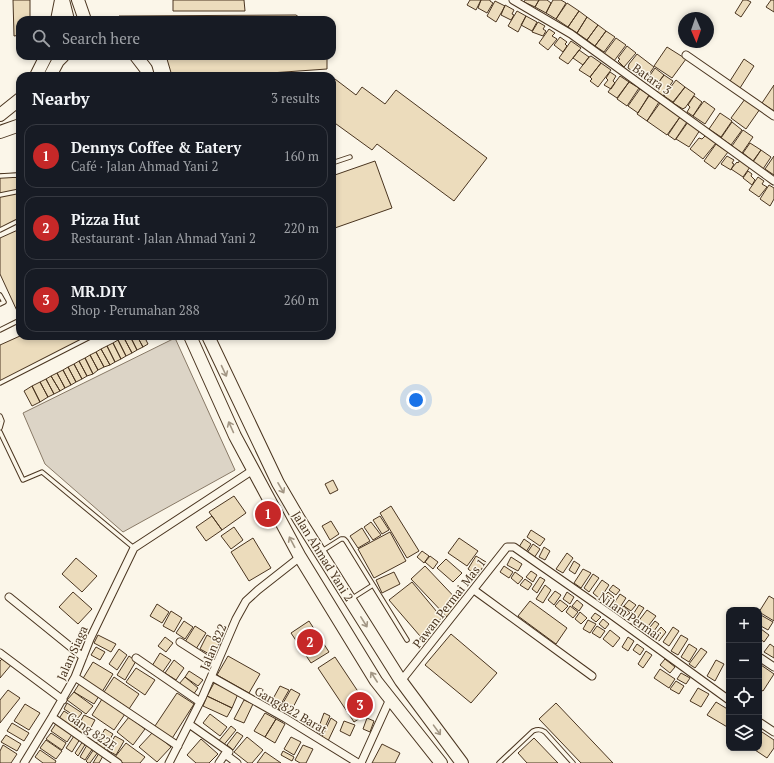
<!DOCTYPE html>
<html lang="en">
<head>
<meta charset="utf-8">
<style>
	body { margin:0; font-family:"PT Serif",serif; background:#20242c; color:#f1f3f6 }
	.controls { position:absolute; right:12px; bottom:12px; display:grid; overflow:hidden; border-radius:8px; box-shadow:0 2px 6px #0003 }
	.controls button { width:36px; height:36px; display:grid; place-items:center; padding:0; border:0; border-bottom:1px solid #363941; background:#171b24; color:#f1f3f6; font:20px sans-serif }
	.compass { position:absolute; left:678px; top:12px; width:36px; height:36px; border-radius:50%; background:#171b24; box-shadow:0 2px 6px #0003; rotate:178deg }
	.you { position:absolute; left:416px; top:400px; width:14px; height:14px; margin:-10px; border:3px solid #fff; border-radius:50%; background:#1a73e8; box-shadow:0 0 0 6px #1a73e833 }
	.badge { display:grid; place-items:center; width:26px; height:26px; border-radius:50%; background:#c62828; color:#fff; font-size:13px; font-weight:700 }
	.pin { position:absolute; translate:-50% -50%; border:2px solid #fff; box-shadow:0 1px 4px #0006 }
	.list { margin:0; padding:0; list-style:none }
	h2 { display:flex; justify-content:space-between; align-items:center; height:52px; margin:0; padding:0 16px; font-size:17px }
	h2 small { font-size:13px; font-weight:400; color:#9ea1a6 }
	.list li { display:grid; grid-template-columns:26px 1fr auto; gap:12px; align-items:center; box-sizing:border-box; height:64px; margin:0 8px 8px; padding:0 8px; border:1px solid #363941; border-radius:12px }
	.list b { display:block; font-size:15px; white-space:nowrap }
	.list p { margin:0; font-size:13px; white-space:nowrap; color:#9ea1a6 }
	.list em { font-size:13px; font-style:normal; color:#9ea1a6 }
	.icon { flex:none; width:22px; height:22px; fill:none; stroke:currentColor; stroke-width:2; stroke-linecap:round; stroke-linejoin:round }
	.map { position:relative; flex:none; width:774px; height:763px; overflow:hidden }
	.search { position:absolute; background:#171b24; box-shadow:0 2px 6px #0003; left:16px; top:16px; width:320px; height:44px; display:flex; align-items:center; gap:10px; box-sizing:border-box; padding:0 14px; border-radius:12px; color:#9ea1a6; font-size:15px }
	.panel { position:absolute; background:#171b24; box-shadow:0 2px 6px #0003; left:16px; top:72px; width:320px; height:268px; border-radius:12px }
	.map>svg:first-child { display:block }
	.water { fill:#dcd4c6; stroke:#887966 }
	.building { fill:#ecdcbc; stroke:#4a3520 }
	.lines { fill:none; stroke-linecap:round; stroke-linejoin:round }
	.service-casing { stroke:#4a3520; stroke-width:5.5 }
	.minor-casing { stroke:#4a3520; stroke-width:9 }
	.trunk-casing { stroke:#4a3520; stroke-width:14 }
	.service { stroke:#fbf6e9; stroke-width:3.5 }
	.minor { stroke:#fbf6e9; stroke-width:7 }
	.trunk { stroke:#fbf6e9; stroke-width:12 }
	.oneway { stroke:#a29684 }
	.labels { text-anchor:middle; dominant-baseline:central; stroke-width:3; stroke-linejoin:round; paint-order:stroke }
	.street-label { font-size:12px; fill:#4a3520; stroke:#fbf6e9 }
</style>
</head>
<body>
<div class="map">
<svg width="774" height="763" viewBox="0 0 774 763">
	<rect width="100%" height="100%" fill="#fbf6e9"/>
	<path class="water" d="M175 338 235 470 123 532 45 464 23 413Z"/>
	<path class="building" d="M13 0H30V20H20V35L14 36Z
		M173 0H244L245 11H173Z
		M470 0H481L476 10 467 5Z
		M481 0H490V1L493 3 487 13 478 8Z
		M525 0H539L535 7 524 2Z
		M539 0H547L551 3 546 13 535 7Z
		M553 0H561L566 3 556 19 546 13Z
		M743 0H747L751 2 741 17 735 13Z
		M771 0H774V12L766 7Z
		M495 1 505 6 496 22 487 16Z
		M567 3 579 11 568 27 556 19Z
		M505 5 514 10 512 14 514 15 511 20 501 15Z
		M517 11 526 16 518 32 508 26Z
		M579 11 587 17 577 33 568 27Z
		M296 15 303 20H123L119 16Z
		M526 16 537 22 532 31 521 25Z
		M587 17 598 25 587 40 577 33Z
		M538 22 545 26 543 29 546 31 543 36 532 32Z
		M598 25 606 31 595 46 587 40Z
		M549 29 555 33 552 36 557 39 548 50 539 43Z
		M606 31 615 37 604 52 595 46Z
		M560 37 567 42 565 44 567 46 563 52 554 45Z
		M616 38 626 45 614 61 604 54Z
		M571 41 581 48 568 64 559 58Z
		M627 46 636 53 624 67 618 61 620 59 618 58Z
		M667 47 686 59 672 78 654 66Z
		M579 50 589 57 583 65 573 58Z
		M637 54 654 67 645 80 628 68 629 64Z
		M164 56H327V69L228 76H172L167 59Z
		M591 56 601 63 590 77 579 70 589 57Z
		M744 59 754 66 740 88 730 81Z
		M601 63 611 70 598 87 590 81 592 79 590 77Z
		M655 68 664 75 655 87 646 81Z
		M610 72 616 76 613 81 615 83 611 89 604 85 608 80 606 78Z
		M664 75 673 81 663 96 657 92 659 90 655 87Z
		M620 76 629 82 617 98 608 92Z
		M332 79H335L356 95 362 87 385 104 396 90 487 158 454 201 377 144 372 150 332 121Z
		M676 80 685 87 673 102 664 96Z
		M629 82 639 88 627 106 617 99Z
		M774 85V111L762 103Z
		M685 87 695 94 685 108H684L683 109 673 103Z
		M640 89 649 95 638 113 628 106Z
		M649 96 659 102 647 121 637 114Z
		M694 96 702 102 693 116 687 112 690 107 688 105Z
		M745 99 760 109 746 129 731 118Z
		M704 101 715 109 705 124 693 116Z
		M660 103 680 117 667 135 647 121Z
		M720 113 732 121 721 137 709 129Z
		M680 117 687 122 675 140 668 135Z
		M688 122 700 130 689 147 676 139Z
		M732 122 742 130 731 145 721 138Z
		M743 130 753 137 742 153 732 146Z
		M706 135 716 143 703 159 690 149 699 138 702 139Z
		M750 143 761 150 753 161 743 153Z
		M716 144 728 152 715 169 704 161Z
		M761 150 771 157 763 169 753 162Z
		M727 156 734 160 732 163 734 164 731 170 721 164Z
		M774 156V175L765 169Z
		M740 160 750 167 743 177 731 169 737 162 738 163Z
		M375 161 392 208 332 229V176Z
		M748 171 752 174 751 176 755 180 752 185 743 178Z
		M20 173V220L0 230V174Z
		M758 177 764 181 762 184 767 187 759 197 749 190Z
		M769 185 774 188V199L770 206 760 199Z
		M20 229V313H18L0 274V238Z
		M20 336H90L0 382V345Z
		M126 336H130L137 350 132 353 124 338Z
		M130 336H137L143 347 137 350Z
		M137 336H144L148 344 143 347Z
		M124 338 132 353 126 356 118 340Z
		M118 340 126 356 121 359 113 343Z
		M113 343 121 359 115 362 107 346Z
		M107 346 115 362 110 365 101 349Z
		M101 349 110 365 104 367 96 352Z
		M96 352 104 367 98 370 90 355Z
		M90 355 98 370 93 374 85 358Z
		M85 358 93 374 87 376 79 361Z
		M79 361 87 376 82 379 74 364Z
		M74 364 82 379 76 382 68 367Z
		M68 367 76 382 71 385 63 370Z
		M63 370 71 385 65 388 57 373Z
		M57 373 65 388 60 391 51 376Z
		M51 376 60 391 54 394 46 379Z
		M46 379 54 394 48 397 40 382Z
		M40 382 48 397 40 402 32 386Z
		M32 386 40 402 32 406 24 391Z
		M333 480 338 490 330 494 325 484Z
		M234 496 246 513 222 530 209 512Z
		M391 506 419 551 407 558 380 513Z
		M212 516 222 530 206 541 196 527Z
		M380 516 389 530 382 534 373 520Z
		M331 521 339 534 330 540 322 526Z
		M371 522 381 535 373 540 364 527Z
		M234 527 243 540 231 549 221 536Z
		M362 528 370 541 358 548 350 536Z
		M531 530 545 539 540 546 527 537Z
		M390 532 406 561 374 578 358 549Z
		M253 538 271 568 249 581 231 552Z
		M459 538 478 551 467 566 448 553Z
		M524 539 531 544 526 552 519 547Z
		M533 544 540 549 534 558 527 553Z
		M544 547 550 551 545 560 539 557Z
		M422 551 429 556 424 563 417 557Z
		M567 553 573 558 563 573 556 569Z
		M430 556 438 562 433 569 425 562Z
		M476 556 486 562 477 576 468 569Z
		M511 557 522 564 518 571 507 565Z
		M76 558 97 576 82 592 62 574Z
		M446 559 462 573 453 582 437 568Z
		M574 561 580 565 575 574 569 570Z
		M425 566 461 604 447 617 411 579Z
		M504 566 513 572 509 578 500 572Z
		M583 569 591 573 581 588 574 583Z
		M531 571 537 575 533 582 526 577Z
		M394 572 400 584 382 593 376 580Z
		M515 572 523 578 518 584 511 578Z
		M593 574 599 578 589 592 584 588Z
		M540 577 545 580 537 593 532 589Z
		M525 579 532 584 528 590 520 585Z
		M602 580 609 585 600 599 593 593Z
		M412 582 442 618 420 636 389 600Z
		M545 585 551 590 543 603 536 599Z
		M613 585 620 590 616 595 609 590Z
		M555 591 561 595 554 605 548 600Z
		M73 592 92 609 78 624 59 607Z
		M567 592 574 597 570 604 563 599Z
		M608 592 614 597 607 605 601 600Z
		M620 594 626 598 617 612 611 608Z
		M769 596 774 599V621L759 612Z
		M560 600 568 606 562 612 555 606Z
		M577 600 583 605 579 611 572 606Z
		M629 600 636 605 631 611 624 606Z
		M530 601 567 628 556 644 518 616Z
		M157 604 169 612 162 623 150 616Z
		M639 605 644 608 637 619 632 616Z
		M570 606 578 612 573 618 566 612Z
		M624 606 630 613 624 617 619 610Z
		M647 610 656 616 642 634 634 627Z
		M171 611 182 618 174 632 163 626Z
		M580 612 587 618 581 624 575 619Z
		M595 613 601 617 596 622 591 618Z
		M759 614 773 622 768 630 759 625Z
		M603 619 609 624 605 629 599 624Z
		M588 620 596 624 590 633 583 629Z
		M184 621 193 627 185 639 176 633Z
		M309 621 329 652 311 663 291 633Z
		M655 621 659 624 651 635 646 632Z
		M195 626 206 633 196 649 185 642Z
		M597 626 605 631 600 638 592 633Z
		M661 627 666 632 659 641 653 637Z
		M673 627 679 631 669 646 663 642Z
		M761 629 769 635 764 642 759 638V631Z
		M610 630 620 638 613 647 603 639Z
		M451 634 497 673 471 703 425 665Z
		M98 635 116 644 111 652 94 643Z
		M207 635 220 642 213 656 200 649Z
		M681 635 688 639 678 655 671 651Z
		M165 637 173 643 166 652 158 646Z
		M628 637 634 641 628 651 622 647Z
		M637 644 644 649 640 655 633 650Z
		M689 644 697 649 689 662 681 657Z
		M770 644 774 647V658L764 652Z
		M96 647 105 652 100 660 91 655Z
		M701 648 707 652 695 668 689 664Z
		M119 649 127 655 117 670 109 664Z
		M646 651 652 655 643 668 638 664Z
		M160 653 171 660 162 673 152 666Z
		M129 656 136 661 125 680 117 675Z
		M228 656 260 674 249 693 217 675Z
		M335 657 371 711 354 722 318 668Z
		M3 658 11 665 0 678V661Z
		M665 659 675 667 670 673 660 665Z
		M174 660 184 668 176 680 165 673Z
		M716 660 724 664 715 681 707 676Z
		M93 662 113 674 102 692 82 680Z
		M761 665 774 674 763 691 759 689V668Z
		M136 668 155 680 145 695 126 682Z
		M660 669 675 679 669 688 654 678Z
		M189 671 203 680 198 686 185 677Z
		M681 673 690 678 686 684 677 679Z
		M114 677 139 694 129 709 104 692Z
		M185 677 198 688 193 695 179 684Z
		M676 681 684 686 679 694 670 689Z
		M214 683 238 694 232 708 207 696Z
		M79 684 99 696 94 704 74 692Z
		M280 686 289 690 277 711 269 706Z
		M698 688 709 694 701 707 690 701Z
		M291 689 300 694 288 717 278 712Z
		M8 690 20 698 0 723V700Z
		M74 692 93 706 86 714 67 700Z
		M177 693 194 704 171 740 153 729Z
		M207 696 232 708 227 717 203 706Z
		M102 699 125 714 114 730 92 715Z
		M244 700 253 704 244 723 234 719Z
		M716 702 729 710V728L707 715Z
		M67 703 82 713 78 718 64 709Z
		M556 703 613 763H581L539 719Z
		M25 704 40 713 29 730 14 721Z
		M64 711 79 721 73 730 58 720Z
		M265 713 276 719 265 737 254 731Z
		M324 713 330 716 322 734 317 732Z
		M210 714 227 727 220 736 203 723Z
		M84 715 95 720 87 735 76 730Z
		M129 717 145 729 133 745 117 732Z
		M331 718 337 722 328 741 322 737Z
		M367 718 374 721 370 732 363 729Z
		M276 719 285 724 275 743 265 737Z
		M344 721 355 725 350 736 340 731Z
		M57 722 73 733 67 742 51 731Z
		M12 723 29 733 24 741 7 731Z
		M231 726 236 730 222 747 217 743Z
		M105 729 113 734 104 749 96 744Z
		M759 730 774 740V748L767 758 752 748H759Z
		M153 732 171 747 157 762 139 747Z
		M237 732 243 736 233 750 227 745Z
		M51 733 66 743 62 750 46 739Z
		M6 735 21 744 17 751 1 742Z
		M74 736 80 739 72 752 66 748Z
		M115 736 124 741 116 755 107 750Z
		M247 737 263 750 252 763H248L234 752Z
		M291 737 301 742 294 755 284 749Z
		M534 738 558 763H527L518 753Z
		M201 739 218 754 209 763H196L187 755Z
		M46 740 62 751 56 759 40 748Z
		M83 741 86 743 78 756 75 753Z
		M126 743 145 757 140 763H123L115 757Z
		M382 744 400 753 395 763H372Z
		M3 745 17 754 11 763H0V751Z
		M87 745 93 748 85 760 80 757Z
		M303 745 313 749 306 763H300L295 760Z
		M94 749 98 752 90 763H88L86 761Z
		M40 750 56 761 55 763H43L35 757Z
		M283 751 294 757 292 761 281 755Z
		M265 752 281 763H257Z
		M99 753 103 756 99 763H93Z"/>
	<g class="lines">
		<defs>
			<path id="service" d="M332 163 350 157
				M0 176 17 175 20 177
				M0 195 20 191
				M0 230 20 220
				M0 295 4 302 0 304
				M0 330 20 320
				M0 383 92 336
				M0 416 2 421 0 428
				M0 432 23 480 42 472 134 548
				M322 551 341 539H344L346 541 407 640
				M351 599 373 585
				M499 763 533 731C538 729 541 729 545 732L573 763"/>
			<path id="minor" d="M513 0 571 34 774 181
				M686 55 774 116
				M474 590 592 676
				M9 597 83 657
				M180 642 216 665
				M0 653 63 700
				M759 657 774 667
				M136 658 200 702
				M75 677 178 746
				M212 677 285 718 358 763
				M401 681 507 547H514L613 616 729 700
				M52 717 118 763
				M759 722 774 732
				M189 724 229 752
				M24 763 52 717 75 677 90 639 134 548 253 470
				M169 763 202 698 236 619 246 601 258 590 300 557
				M219 763 225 754 237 763
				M361 763 390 699"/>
			<path id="trunk" d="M63 0 68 20
				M78 0 85 20
				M57 20 61 0
				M136 56 146 69 148 76
				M36 76 46 56
				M50 76 58 61 63 56
				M0 115 20 99
				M0 132 20 125
				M190 336 235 436 300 557 376 681 441 763
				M208 336 278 483 299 519 401 681 462 763"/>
		</defs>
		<use href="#service" class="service-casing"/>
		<use href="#minor" class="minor-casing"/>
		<use href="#trunk" class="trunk-casing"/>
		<use href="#service" class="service"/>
		<use href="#minor" class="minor"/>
		<use href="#trunk" class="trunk"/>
	</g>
	<defs><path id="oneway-shaft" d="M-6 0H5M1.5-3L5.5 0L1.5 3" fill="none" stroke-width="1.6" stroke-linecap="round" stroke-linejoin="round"/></defs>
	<g class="oneway">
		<use href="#oneway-shaft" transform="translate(224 371) rotate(65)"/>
		<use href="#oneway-shaft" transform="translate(231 427) rotate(-114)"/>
		<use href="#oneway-shaft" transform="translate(281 488) rotate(60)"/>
		<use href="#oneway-shaft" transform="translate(292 542) rotate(-118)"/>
		<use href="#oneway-shaft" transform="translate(364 622) rotate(58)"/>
		<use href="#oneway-shaft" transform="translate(374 677) rotate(-123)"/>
		<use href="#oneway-shaft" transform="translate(437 730) rotate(54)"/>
	</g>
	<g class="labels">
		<g class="street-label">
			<text transform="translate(652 79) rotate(35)">Batara 3</text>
			<text transform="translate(323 556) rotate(58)">Jalan Ahmad Yani 2</text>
			<text transform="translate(449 603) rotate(-52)">Pawan Permai Mas 1</text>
			<text transform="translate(630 616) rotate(35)">Nilam Permai</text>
			<text transform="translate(213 647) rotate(-67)">Jalan 822</text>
			<text transform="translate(72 653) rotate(-66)">Jalan Siaga</text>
			<text transform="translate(291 710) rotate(30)">Gang 822 Barat</text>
			<text transform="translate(92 731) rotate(35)">Gang 822E</text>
		</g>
	</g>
</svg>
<div class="controls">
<button>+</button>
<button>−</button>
<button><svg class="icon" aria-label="locate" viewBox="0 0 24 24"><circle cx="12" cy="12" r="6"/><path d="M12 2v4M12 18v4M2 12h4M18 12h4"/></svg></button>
<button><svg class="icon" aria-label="layers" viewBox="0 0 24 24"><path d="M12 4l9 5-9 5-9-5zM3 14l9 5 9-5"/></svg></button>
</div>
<svg class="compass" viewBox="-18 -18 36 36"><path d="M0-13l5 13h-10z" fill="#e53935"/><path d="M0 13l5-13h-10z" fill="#9ea1a6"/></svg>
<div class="you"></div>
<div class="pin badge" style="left:268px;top:514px">1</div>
<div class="pin badge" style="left:310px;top:642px">2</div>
<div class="pin badge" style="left:360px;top:705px">3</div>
<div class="search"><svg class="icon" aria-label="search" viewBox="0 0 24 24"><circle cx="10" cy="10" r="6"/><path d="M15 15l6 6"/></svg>Search here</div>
<section class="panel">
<h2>Nearby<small>3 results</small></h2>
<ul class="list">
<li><span class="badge">1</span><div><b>Dennys Coffee &amp; Eatery</b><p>Café · Jalan Ahmad Yani 2</p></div><em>160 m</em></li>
<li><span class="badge">2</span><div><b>Pizza Hut</b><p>Restaurant · Jalan Ahmad Yani 2</p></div><em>220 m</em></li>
<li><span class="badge">3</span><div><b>MR.DIY</b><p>Shop · Perumahan 288</p></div><em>260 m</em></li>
</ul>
</section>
</div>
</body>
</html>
